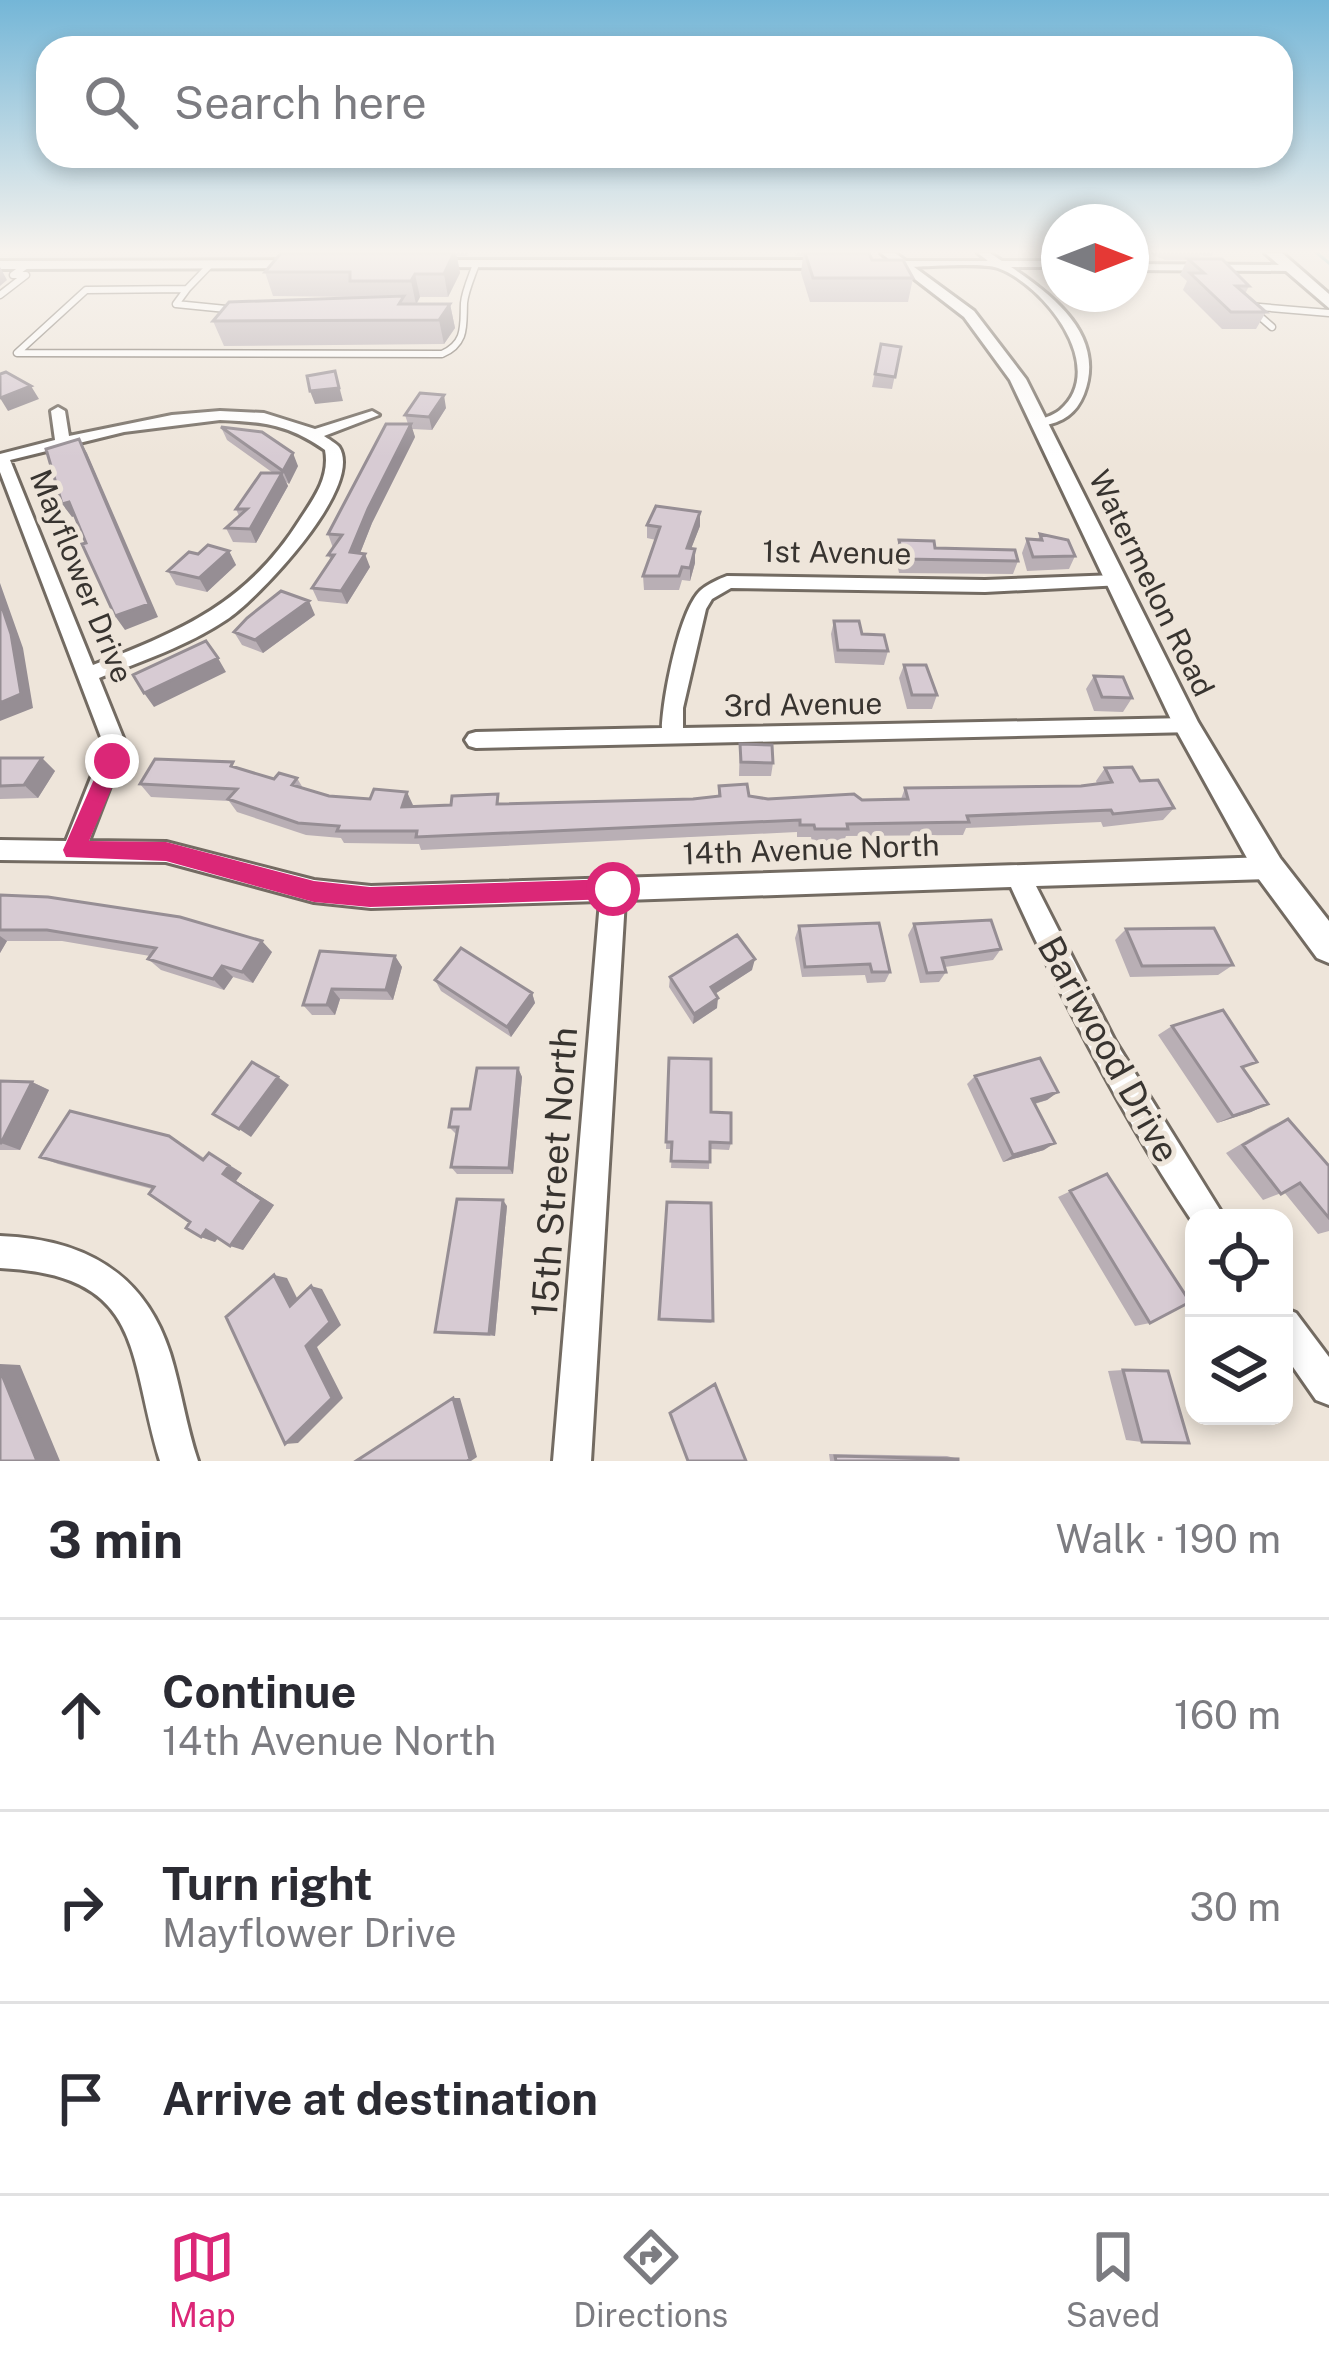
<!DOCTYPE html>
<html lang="en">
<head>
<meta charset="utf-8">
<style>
	body { margin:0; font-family:"Public Sans",sans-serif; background:#f2f2f3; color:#2b2b33 }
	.controls { position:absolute; right:36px; bottom:36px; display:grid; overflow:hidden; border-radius:24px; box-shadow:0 6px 18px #0003 }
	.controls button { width:108px; height:108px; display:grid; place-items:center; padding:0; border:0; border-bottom:3px solid #e1e1e2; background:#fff; color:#2b2b33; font:60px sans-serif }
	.compass { position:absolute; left:1041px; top:204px; width:108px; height:108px; border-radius:50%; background:#fff; box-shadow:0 6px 18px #0003; rotate:90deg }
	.stop { position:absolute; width:36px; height:36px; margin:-27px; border:9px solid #db2777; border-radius:50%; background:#fff }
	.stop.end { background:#db2777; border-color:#fff; box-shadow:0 3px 12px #0008 }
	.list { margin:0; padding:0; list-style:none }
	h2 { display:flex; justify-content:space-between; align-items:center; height:156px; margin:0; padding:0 48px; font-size:51px }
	h2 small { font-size:39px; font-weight:400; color:#7c7c81 }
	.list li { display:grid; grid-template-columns:78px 1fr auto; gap:36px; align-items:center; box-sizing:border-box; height:192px; padding:0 48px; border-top:3px solid #e1e1e2 }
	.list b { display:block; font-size:45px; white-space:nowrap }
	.list p { margin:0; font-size:39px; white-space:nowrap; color:#7c7c81 }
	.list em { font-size:39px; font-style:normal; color:#7c7c81 }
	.icon { flex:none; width:66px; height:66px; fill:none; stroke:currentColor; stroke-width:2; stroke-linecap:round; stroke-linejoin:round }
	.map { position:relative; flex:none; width:1329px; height:1461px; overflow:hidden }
	.search { position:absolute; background:#fff; box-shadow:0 6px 18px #0003; left:36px; right:36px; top:36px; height:132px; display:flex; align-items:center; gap:30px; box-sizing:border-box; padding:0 42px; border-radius:36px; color:#7c7c81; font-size:45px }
	.sheet { height:732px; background:#fff }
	nav { display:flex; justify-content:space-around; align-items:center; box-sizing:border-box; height:168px; border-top:3px solid #e1e1e2; background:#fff; font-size:33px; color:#7c7c81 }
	nav a { display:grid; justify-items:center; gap:6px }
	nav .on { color:#db2777 }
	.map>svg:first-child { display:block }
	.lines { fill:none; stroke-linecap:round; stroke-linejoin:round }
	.stream { stroke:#67b8bd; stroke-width:3 }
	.service-casing { stroke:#736b62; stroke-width:9 }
	.minor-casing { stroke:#736b62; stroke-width:6 }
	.secondary-casing { stroke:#736b62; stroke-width:6 }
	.trunk-casing { stroke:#736b62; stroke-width:6 }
	.service { stroke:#fff; stroke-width:6 }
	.minor { fill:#fff; fill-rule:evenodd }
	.secondary { fill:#fff; fill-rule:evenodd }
	.trunk { fill:#fff; fill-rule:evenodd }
	.wall { fill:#b9afb5 }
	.shaded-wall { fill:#968e94 }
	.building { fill:#d7cbd3; stroke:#968e94; stroke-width:3 }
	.route { fill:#db2777 }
	.labels { text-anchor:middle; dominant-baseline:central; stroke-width:10; stroke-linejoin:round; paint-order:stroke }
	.street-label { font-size:30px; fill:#383430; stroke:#eee5da }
	.near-street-label { font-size:36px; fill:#383430; stroke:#eee5da }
</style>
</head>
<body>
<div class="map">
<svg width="1329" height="1461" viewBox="0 0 1329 1461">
	<rect width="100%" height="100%" fill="#eee5da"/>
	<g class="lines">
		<path class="stream" d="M1317 253 1329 263"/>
		<defs>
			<path id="service" d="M211 264 187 289 86 290 17 353 442 354C467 343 463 325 464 303 465 291 472 276 476 264
				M187 289 176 304 236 310
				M0 295 26 275H13L27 265
				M1272 327 1248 306 1329 313"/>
			<path id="minor" d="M978 253H990L1002 261H1059V267H1011C1054 296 1106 336 1084 394 1076 414 1063 422 1042 426L1035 422C1042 418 1053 416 1060 410 1110 367 1043 284 998 268 982 262 925 267 904 267L899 264 904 261H988Z
				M1131 264 1290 265 1295 268 1290 271 1131 270Z
				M58 407 65 411 69 436 172 415 220 411 264 413 315 429 372 411 379 415 324 436C327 438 337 444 339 447 365 487 257 600 226 620 187 646 142 661 99 678L126 745 89 841 166 842 314 880 371 886 1269 857 1278 861 1281 868 1278 875 1269 879 1036 886 1115 1041 1225 1218H1194V1224C1122 1117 1064 1004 1011 887L625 900 591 1461H553L600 901 371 908 314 902 166 862 0 860V840L66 841 104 745 0 472V454L55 440 51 411ZM220 420C264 422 288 424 325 450 330 476 315 497 301 518 248 603 183 630 93 665L10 460 124 432Z
				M1116 575 1125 581 1122 585 985 592 731 588 712 599 706 609 683 708V728L1187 718 1194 720 1197 726 1194 732 476 748 469 746 465 740 469 734 476 732 662 728C663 698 679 610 701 590 708 584 719 579 727 576L985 580Z
				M0 1236C82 1239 144 1271 170 1353 181 1388 186 1426 198 1461H160C127 1353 146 1275 0 1268Z
				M1284 1308 1296 1313 1329 1357V1405L1316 1400 1284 1354Z"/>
			<path id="secondary" d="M881 253H895L974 311 1026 379 1198 722 1280 858 1329 921V963L1317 958 1258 878 1174 726 1010 380 964 317Z
				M424 260H836L843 264 836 268 419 267Z
				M0 261 308 260 315 264 308 268 0 269Z"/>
			<path id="trunk" d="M1265 253H1282L1329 294V308Z"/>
		</defs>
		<use href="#service" class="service-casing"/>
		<use href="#minor" class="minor-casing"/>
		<use href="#secondary" class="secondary-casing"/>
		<use href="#trunk" class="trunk-casing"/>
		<use href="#service" class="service"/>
		<use href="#minor" class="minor"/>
		<use href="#secondary" class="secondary"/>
		<use href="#trunk" class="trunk"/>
	</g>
	<path class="wall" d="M281 253H468L467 256H457L460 273 448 297H420L417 304H450L455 328 444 344 224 346 213 321 355 297 273 296 265 272Z
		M795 253H869L872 260 913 278 908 302H810L801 273 803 256H796Z
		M1148 253H1213L1211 256 1200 255 1199 259 1249 286 1245 294 1266 312 1256 329H1222L1183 290 1187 281 1180 275 1187 260H1165Z
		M881 344 901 347 892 389 872 387Z
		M446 408 432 430 412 429 415 437 372 523 360 553 370 567 347 604 318 601 312 588 331 560 328 555 333 548 328 534 408 424 405 415Z
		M221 427 298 466 289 484 286 482 288 486 256 543 233 542 226 528 239 516 236 509 273 473 227 440Z
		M647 525 700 526 691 548 695 549V563L690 581 682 580 679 590H644L643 576 656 540 647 538Z
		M1040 534 1075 556 1069 569 1027 571 1022 553 1027 539 1038 540Z
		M899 540 935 548 1018 561 1013 574 899 573 895 553Z
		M229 551 236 565 207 592 176 585 168 571 198 554Z
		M315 615 263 653 242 645 234 632Z
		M834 621 862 634 888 651 884 665 835 663 831 634Z
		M904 665 937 695 932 709H907L899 678Z
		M1094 676 1132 698 1123 712 1094 711 1086 689Z
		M740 744 773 763 771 776H739Z
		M0 758H42L55 771 38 798 0 799Z
		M236 768 274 779 297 778 303 788 329 796 370 799 407 792 412 807 693 799 718 797 719 786 749 796 768 799H901L905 788 1081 786 1097 784 1096 781 1105 768 1140 781 1174 808 1163 820 1103 827 1101 822 966 828 963 835 846 836 844 841 812 842 811 837H797V832L421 850 419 844 344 843 341 838 306 835 237 812 229 801 151 797 140 784Z
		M0 895 272 952 253 983 233 977 224 990 161 970 148 959 150 956 62 941H7L0 953Z
		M914 924 1001 949 993 960 945 967 946 972 939 982 920 983 908 935Z
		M799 926 890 972 885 982 867 983 865 975 802 977 795 938Z
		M1126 929 1233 965 1218 975 1130 977 1115 940Z
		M395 956 402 967 393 1000 340 999 335 1015H312L303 1005Z
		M752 970 715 994 717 1008 693 1024 669 987 670 977Z
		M435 980 532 993 535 1003 511 1037 441 991Z
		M1172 1026 1243 1070 1268 1104 1251 1112 1217 1123 1158 1035Z
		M669 1058 711 1112 731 1143 729 1150 710 1149 709 1169 671 1168 672 1149H666Z
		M518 1068 522 1077 513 1174H457L451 1167 457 1135 449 1127Z
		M975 1076 1058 1092 1047 1100 1035 1104 1044 1150 1003 1162 967 1084Z
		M0 1081 32 1082 49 1090 20 1150H0Z
		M1288 1119 1329 1166V1231L1318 1234 1284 1192 1263 1200 1226 1153 1271 1126Z
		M183 1144 204 1158 222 1160 242 1173 236 1181 274 1205 243 1250 218 1238 215 1242 201 1237 190 1222 152 1189 58 1164 40 1157Z
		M1107 1174 1150 1323 1135 1326 1058 1197Z
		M667 1202 713 1321 711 1323 660 1321Z
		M507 1206 495 1336 442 1334 435 1332Z
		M1123 1370 1142 1442 1126 1440 1108 1371Z
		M829 1454 947 1456 958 1459V1461H830Z"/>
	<path class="shaded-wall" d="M454 253H456L460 273 448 297 444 274Z
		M0 267 7 280 0 286Z
		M415 274 420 297 416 304 411 281Z
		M450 304 455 328 444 344 439 320Z
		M335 371 343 401 315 404 310 391Z
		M31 386 39 399 8 411 0 398Z
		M444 395 446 408 432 430 429 417Z
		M411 424 415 437 372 523 355 566 350 552 368 509Z
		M79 439 87 453 158 617 125 630 115 616Z
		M293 453 298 466 289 484 283 471Z
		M282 473 288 486 256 543 250 529Z
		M69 502 78 515 72 517 62 504Z
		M700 512V526L686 562 687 548Z
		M695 549V563L690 581V568Z
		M229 551 236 565 207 592 199 578Z
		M365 554 370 567 347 604 341 591Z
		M0 583 23 648 33 708 0 721Z
		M309 601 315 615 263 653 255 640Z
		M218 658 226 672 154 707 144 693Z
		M42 758 55 771 38 798 24 785Z
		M407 792 413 805 407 820 402 807Z
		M0 936 7 941 0 953Z
		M262 941 272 952 253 983 242 972Z
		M395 956 402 967 393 1000 386 990Z
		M755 959 752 970 710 997 711 987Z
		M222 966 233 977 224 990 213 979Z
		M332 989 340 999 335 1015 327 1005Z
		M532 993 535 1003 511 1037 507 1027Z
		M718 998 717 1008 693 1024 694 1014Z
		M518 1068 522 1077 513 1174 509 1168Z
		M278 1077 289 1085 251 1137 239 1129Z
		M32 1082 49 1090 20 1150 1 1143Z
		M1058 1092 1047 1100 1022 1107 1032 1099Z
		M1268 1104 1251 1112 1217 1123 1233 1116Z
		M1055 1143 1044 1150 1003 1162 1013 1155Z
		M209 1153 242 1173 236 1181 274 1205 243 1250 230 1246 223 1174Z
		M503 1200 507 1206 495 1336 489 1334Z
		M206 1230 220 1235 215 1242 201 1237Z
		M274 1275 287 1278 302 1308 290 1306Z
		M311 1286 322 1289 341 1325 317 1347 343 1398 298 1443 285 1444 306 1346Z
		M0 1364 20 1365 60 1461H37L0 1370Z
		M453 1398H460L477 1457 471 1461H467Z"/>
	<path class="building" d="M281 253H454L444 274H415L411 281H350V272H265Z
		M805 253H869L872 260H903L913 278H813Z
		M1188 259H1222L1249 286H1236L1266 312H1231L1190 273H1204Z
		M404 296 399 304H450L439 320 213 321 229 302Z
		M881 344 901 347 895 377 875 374Z
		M335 371 339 388 310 391 307 376Z
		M6 372 31 386 0 398V374Z
		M420 393 444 395 429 417 405 415Z
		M386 424H411L368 509 350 552 365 554 341 591 312 588 334 555H328L342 535 328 534Z
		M221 427 262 432 293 453 283 471Z
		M79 439 149 604 115 616 82 544 86 543 69 502 62 504 46 449Z
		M261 473H282L250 529 226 528 247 509H236Z
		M656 506 700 512 687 548 695 549 690 568 682 567 679 576H643L660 527 647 525Z
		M1040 534 1068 540 1075 556 1033 557 1027 539 1042 540Z
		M899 540 934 541 935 548 1015 550 1018 561 903 559Z
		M208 545 229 551 199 578 168 571 189 552 198 554Z
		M281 591 309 601 255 640 234 632 247 618Z
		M0 601 11 634 21 694 0 703Z
		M834 621H859L862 634 884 635 888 651 838 650Z
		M206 641 218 658 144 693 133 675Z
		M904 665H926L937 695H912Z
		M1094 676 1123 677 1132 698 1102 697Z
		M740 744 772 745 773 763 741 762Z
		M0 758H42L24 785 0 786Z
		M155 759 233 762 231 766 274 779 279 773 297 778 292 785 329 796 370 799 374 789 407 792 402 807 451 805 452 796 498 794 497 804 693 799 720 796 719 786 747 784 749 796 768 799 854 794 862 800 908 799 905 788 1081 786 1112 782 1105 768 1132 767 1140 781 1158 780 1174 808 1113 814 1111 810 967 816 969 822 847 824 848 829H815L814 825H800V820L416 837 417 831H337L339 826 298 823 228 799 237 789 140 784Z
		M0 895 48 897 180 917 262 941 242 972 222 966 213 979 148 959 156 948 47 930H0Z
		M991 920 1001 949 942 958 946 972 927 973 914 924Z
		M879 923 890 972H872L870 964 805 967 799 926Z
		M1214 928 1233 965 1142 966 1126 929Z
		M737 935 755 959 711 987 718 998 694 1014 670 977Z
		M461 948 532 993 507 1027 435 980Z
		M320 951 395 956 386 990 332 989 327 1005H303Z
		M1223 1010 1257 1062 1242 1067 1268 1104 1233 1116 1172 1026Z
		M669 1058 711 1059V1112L731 1113V1143L710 1142V1162L671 1161 672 1142H666Z
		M1040 1058 1058 1092 1032 1099 1055 1143 1013 1155 975 1076Z
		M252 1062 278 1077 239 1129 213 1114Z
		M477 1068H518L509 1168 451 1167 458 1127H449L452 1109H470Z
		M0 1081 32 1082 1 1143H0Z
		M70 1111 169 1136 203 1160 209 1153 229 1166 223 1174 262 1200 230 1246 206 1230 201 1237 186 1228 190 1222 149 1194 154 1187 40 1157Z
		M1288 1119 1329 1166V1218L1300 1183 1281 1194 1243 1145Z
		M1107 1174 1190 1302 1150 1323 1070 1191Z
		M457 1199 503 1200 489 1334 435 1332Z
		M667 1202 711 1203 713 1321 659 1319Z
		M274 1275 290 1306 311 1286 330 1322 306 1346 332 1398 285 1444 226 1317Z
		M0 1370 37 1461H0Z
		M1123 1370 1168 1371 1189 1443 1142 1442Z
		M715 1384 746 1461H688L670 1413Z
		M453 1398 470 1459 467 1461H356Z
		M835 1456 958 1459V1461H836Z"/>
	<linearGradient id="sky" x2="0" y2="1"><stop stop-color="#74b6d7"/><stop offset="0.55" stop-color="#f7f3ee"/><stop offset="1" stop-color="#f7f3ee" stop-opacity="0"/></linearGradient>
	<rect width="1329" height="457" fill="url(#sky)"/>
	<path class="route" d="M112 753 123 761 89 841 166 842 314 881 370 887 613 879 625 889 613 899 370 907 314 902 166 861 66 857 63 850 102 761Z"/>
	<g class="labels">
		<g class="street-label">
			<text transform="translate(837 552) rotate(1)">1st Avenue</text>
			<text transform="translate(82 576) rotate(68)">Mayflower Drive</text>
			<text transform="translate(1152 583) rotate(64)">Watermelon Road</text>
			<text transform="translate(803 704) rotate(-1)">3rd Avenue</text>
			<text transform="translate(811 849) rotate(-2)">14th Avenue North</text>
		</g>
		<g class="near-street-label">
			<text transform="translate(1109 1049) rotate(61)">Bariwood Drive</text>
			<text transform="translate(554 1172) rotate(-86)">15th Street North</text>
		</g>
	</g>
</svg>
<div class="controls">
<button><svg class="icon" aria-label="locate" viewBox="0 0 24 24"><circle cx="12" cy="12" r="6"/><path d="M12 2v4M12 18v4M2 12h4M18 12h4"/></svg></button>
<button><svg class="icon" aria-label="layers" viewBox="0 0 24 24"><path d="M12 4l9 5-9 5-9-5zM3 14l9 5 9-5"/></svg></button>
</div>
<svg class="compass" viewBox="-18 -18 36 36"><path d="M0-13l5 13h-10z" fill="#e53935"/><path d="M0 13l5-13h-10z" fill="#7c7c81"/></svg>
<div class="stop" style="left:613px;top:889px"></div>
<div class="stop end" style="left:112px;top:761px"></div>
<div class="search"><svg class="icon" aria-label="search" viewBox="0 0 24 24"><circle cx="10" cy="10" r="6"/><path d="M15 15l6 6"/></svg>Search here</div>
</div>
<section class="sheet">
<h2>3 min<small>Walk · 190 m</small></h2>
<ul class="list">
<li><svg class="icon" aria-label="ahead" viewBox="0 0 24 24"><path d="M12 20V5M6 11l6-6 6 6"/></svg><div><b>Continue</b><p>14th Avenue North</p></div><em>160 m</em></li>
<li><svg class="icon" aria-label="right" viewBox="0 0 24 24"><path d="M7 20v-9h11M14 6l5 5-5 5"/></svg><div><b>Turn right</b><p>Mayflower Drive</p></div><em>30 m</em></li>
<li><svg class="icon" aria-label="arrive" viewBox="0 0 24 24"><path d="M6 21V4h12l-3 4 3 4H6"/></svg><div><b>Arrive at destination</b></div></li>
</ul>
</section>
<nav>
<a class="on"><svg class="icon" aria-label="map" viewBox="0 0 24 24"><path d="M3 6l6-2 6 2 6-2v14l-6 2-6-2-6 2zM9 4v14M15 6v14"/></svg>Map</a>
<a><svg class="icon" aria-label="directions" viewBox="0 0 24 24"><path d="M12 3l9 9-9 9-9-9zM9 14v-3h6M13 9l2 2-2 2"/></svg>Directions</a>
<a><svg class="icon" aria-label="saved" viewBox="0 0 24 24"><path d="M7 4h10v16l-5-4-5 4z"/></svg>Saved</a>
</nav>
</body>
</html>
